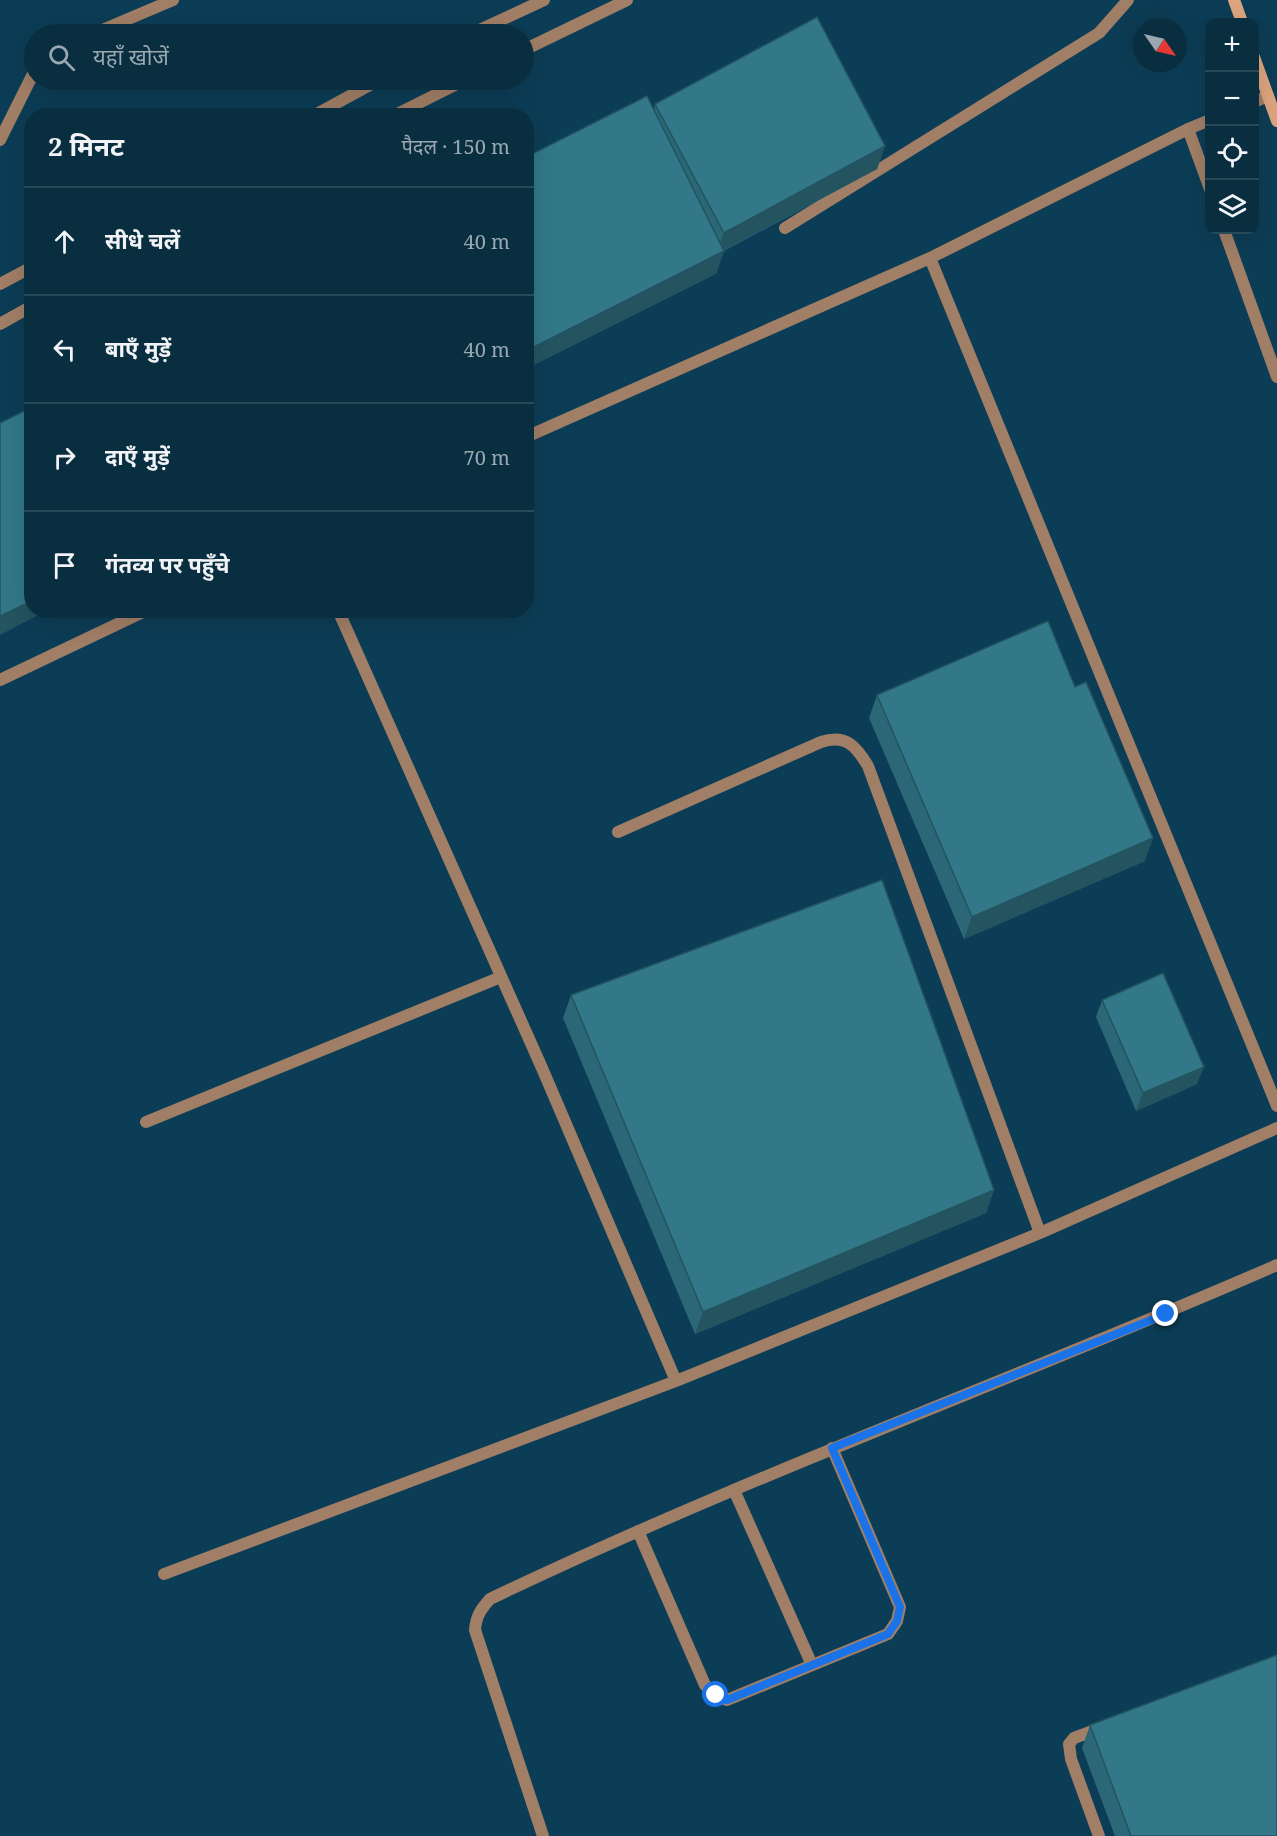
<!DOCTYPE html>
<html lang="hi">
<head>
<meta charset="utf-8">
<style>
	body { margin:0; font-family:"Noto Serif","Noto Sans Devanagari",serif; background:#123647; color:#f1f3f6 }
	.controls { position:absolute; right:18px; top:18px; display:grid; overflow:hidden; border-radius:12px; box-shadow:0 6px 24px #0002 }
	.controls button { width:54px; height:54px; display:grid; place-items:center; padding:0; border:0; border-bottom:2px solid #294a59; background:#092e40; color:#f1f3f6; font:30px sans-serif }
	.compass { position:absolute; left:1133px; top:18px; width:54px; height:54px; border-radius:50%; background:#092e40; box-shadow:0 6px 24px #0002; rotate:124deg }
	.stop { position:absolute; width:18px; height:18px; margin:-14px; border:4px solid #1a73e8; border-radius:50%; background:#fff }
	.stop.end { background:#1a73e8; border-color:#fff; box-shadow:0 2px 6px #0008 }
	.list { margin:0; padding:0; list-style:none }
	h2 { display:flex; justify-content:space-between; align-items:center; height:78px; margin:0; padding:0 24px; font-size:26px }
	h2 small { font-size:20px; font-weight:400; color:#99a8b1 }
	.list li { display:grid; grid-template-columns:39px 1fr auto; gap:18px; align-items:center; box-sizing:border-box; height:108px; padding:0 24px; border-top:2px solid #294a59 }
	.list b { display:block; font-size:22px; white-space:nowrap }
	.list em { font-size:20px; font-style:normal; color:#99a8b1 }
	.icon { flex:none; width:33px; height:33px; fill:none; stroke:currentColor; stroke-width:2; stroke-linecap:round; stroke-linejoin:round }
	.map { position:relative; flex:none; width:1277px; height:1836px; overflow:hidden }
	.search { position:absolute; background:#092e40; box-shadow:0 6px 24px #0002; left:24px; top:24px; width:510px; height:66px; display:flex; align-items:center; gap:15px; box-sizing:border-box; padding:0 21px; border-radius:33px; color:#99a8b1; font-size:22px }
	.panel { position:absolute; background:#092e40; box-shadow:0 6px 24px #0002; left:24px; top:108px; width:510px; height:510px; border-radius:24px }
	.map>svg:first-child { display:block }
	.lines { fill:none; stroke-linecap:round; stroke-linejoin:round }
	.service { stroke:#a17e66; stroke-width:12 }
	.minor { stroke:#a17e66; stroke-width:12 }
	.secondary { stroke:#dca57e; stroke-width:12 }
	.wall { fill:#2b6776 }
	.shaded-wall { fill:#235460 }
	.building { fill:#327889; stroke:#235460; stroke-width:1.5 }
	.route { stroke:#1a73e8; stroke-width:8 }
</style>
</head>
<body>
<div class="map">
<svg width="1277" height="1836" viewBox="0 0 1277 1836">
	<rect width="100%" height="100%" fill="#0c3d56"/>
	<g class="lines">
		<path class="service" d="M93 34 173 0
			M1254 102 1268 96
			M1188 129 1210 189
			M0 140 34 72
			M785 228 1099 33 1128 0
			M1224 230 1277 377
			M930 258 1277 1106
			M526 437 930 258 1188 129 1210 120
			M338 610 542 1068 676 1381
			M0 680 147 610
			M618 832 821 742C846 734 856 746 868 766L1040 1233
			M146 1122 501 977
			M734 1490 812 1665
			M638 1531 705 1685 716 1695 727 1700 888 1634 897 1621 900 1607 832 1448
			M164 1574 676 1381 1040 1233 1277 1128
			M543 1836 475 1630C476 1616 481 1609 490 1599 747 1476 1016 1379 1277 1265
			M1099 1836 1071 1759 1069 1744 1074 1738 1101 1728"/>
		<path class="minor" d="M471 34 544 0
			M524 50 627 0
			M313 116 379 80
			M393 116 465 80
			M0 284 32 267
			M0 324 32 306"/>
		<path class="secondary" d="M1234 0 1242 22
			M1254 57 1277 121"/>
	</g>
	<path class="wall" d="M655 104 885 146 877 169 724 251 716 274 654 109Z
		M877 695 1145 861 964 939 869 718Z
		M571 995 994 1190 986 1213 695 1334 563 1018Z
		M1102 1000 1197 1084 1136 1111 1096 1017Z
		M1090 1725 1277 1836H1115L1082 1748Z"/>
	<path class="shaded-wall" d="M885 146 877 169 715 255 724 233Z
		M724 251 716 274 526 369V351Z
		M32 601V610H48L0 635V616Z
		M1153 838 1145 861 964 939 972 917Z
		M1204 1067 1197 1084 1136 1111 1143 1093Z
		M994 1190 986 1213 695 1334 703 1312Z"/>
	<path class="building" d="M817 17 885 146 724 233 655 104Z
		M647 96 724 251 526 351V157Z
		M32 407V601L0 616V423Z
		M1048 621 1075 687 1086 682 1153 838 972 917 877 695Z
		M882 880 994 1190 703 1312 571 995Z
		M1163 973 1204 1067 1143 1093 1102 1000Z
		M1277 1655V1836H1131L1090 1725Z"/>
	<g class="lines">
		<path class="route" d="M716 1695 727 1700 888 1634 897 1621 900 1607 832 1448 1166 1314"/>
	</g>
</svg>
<div class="controls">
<button>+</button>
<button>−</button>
<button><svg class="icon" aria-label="locate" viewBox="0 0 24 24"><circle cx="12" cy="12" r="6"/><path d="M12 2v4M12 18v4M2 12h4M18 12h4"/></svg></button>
<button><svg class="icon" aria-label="layers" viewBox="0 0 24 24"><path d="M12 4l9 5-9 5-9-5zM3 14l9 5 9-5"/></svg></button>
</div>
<svg class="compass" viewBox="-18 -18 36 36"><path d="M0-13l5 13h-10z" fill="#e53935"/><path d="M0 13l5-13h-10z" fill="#99a8b1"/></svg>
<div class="stop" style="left:716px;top:1695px"></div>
<div class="stop end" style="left:1166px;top:1314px"></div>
<div class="search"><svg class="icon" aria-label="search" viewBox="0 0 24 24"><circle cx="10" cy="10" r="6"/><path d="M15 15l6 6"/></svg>यहाँ खोजें</div>
<section class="panel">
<h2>2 मिनट<small>पैदल · 150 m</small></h2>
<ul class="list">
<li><svg class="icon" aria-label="ahead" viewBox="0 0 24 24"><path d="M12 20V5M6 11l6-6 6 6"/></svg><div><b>सीधे चलें</b></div><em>40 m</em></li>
<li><svg class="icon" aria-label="left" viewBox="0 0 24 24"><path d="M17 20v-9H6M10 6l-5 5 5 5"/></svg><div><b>बाएँ मुड़ें</b></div><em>40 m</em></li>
<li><svg class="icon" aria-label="right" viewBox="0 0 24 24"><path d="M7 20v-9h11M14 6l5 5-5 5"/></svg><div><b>दाएँ मुड़ें</b></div><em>70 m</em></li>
<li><svg class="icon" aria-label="arrive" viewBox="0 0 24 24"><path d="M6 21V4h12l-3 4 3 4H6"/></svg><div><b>गंतव्य पर पहुँचे</b></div></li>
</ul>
</section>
</div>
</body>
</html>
